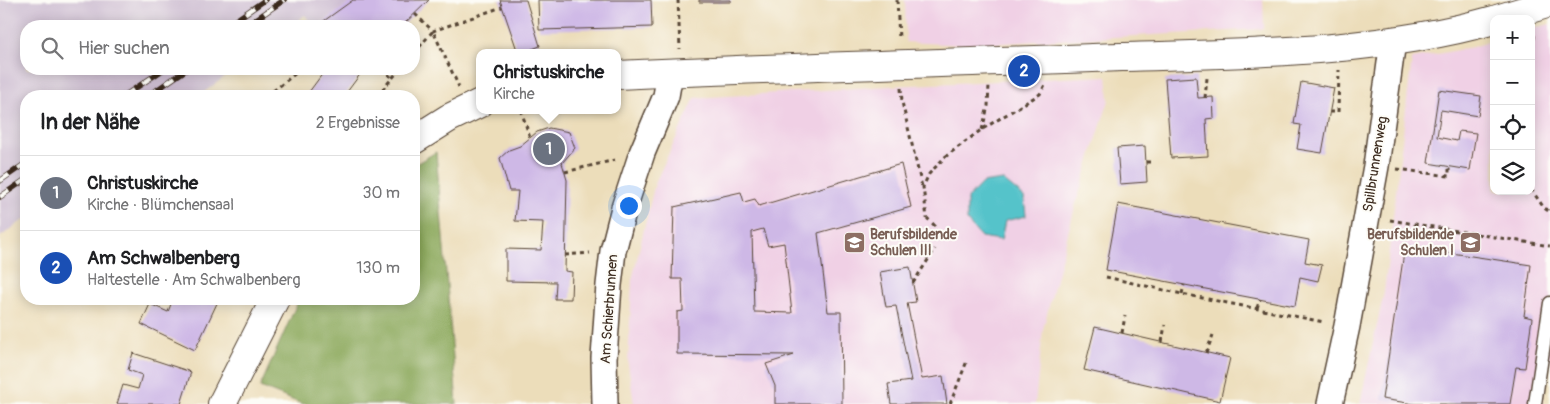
<!DOCTYPE html>
<html lang="de">
<head>
<meta charset="utf-8">
<style>
	body { margin:0; font-family:Pangolin,sans-serif; background:#f2f2f2; color:#202124 }
	.controls { position:absolute; right:15px; top:15px; display:grid; overflow:hidden; border-radius:10px; box-shadow:0 2px 12px #0003 }
	.controls button { width:45px; height:45px; display:grid; place-items:center; padding:0; border:0; border-bottom:1px solid #e0e0e0; background:#fff; color:#202124; font:25px sans-serif }
	.you { position:absolute; left:628px; top:205px; width:18px; height:18px; margin:-12px; border:4px solid #fff; border-radius:50%; background:#1a73e8; box-shadow:0 0 0 8px #1a73e833 }
	.badge { display:grid; place-items:center; width:32px; height:32px; border-radius:50%; background:#ea580c; color:#fff; font-size:16px; font-weight:700 }
	.pin { position:absolute; translate:-50% -50%; border:2px solid #fff; box-shadow:0 1px 5px #0006 }
	.popup { position:absolute; left:476px; top:49px; width:145px; height:65px; box-sizing:border-box; display:grid; place-content:center; border-radius:10px; background:#fff; filter:drop-shadow(0 1px 4px #0005); font-size:16px; white-space:nowrap; color:#757577 }
	.popup b { font-size:19px; color:#202124 }
	.popup::after { content:''; position:absolute; left:50%; top:100%; margin-left:-10px; border:10px solid transparent; border-top-color:#fff }
	.list { margin:0; padding:0; list-style:none }
	h2 { display:flex; justify-content:space-between; align-items:center; height:65px; margin:0; padding:0 20px; font-size:21px }
	h2 small { font-size:16px; font-weight:400; color:#757577 }
	.list li { display:grid; grid-template-columns:32px 1fr auto; gap:15px; align-items:center; box-sizing:border-box; height:75px; padding:0 20px; border-top:1px solid #e0e0e0 }
	.list b { display:block; font-size:19px; white-space:nowrap }
	.list p { margin:0; font-size:16px; white-space:nowrap; color:#757577 }
	.list em { font-size:16px; font-style:normal; color:#757577 }
	.icon { flex:none; width:28px; height:28px; fill:none; stroke:currentColor; stroke-width:2; stroke-linecap:round; stroke-linejoin:round }
	.map { position:relative; flex:none; width:1550px; height:404px; overflow:hidden }
	.search { position:absolute; background:#fff; box-shadow:0 2px 12px #0003; left:20px; top:20px; width:400px; height:55px; display:flex; align-items:center; gap:12px; box-sizing:border-box; padding:0 18px; border-radius:20px; color:#757577; font-size:19px }
	.panel { position:absolute; background:#fff; box-shadow:0 2px 12px #0003; left:20px; top:90px; width:400px; height:215px; border-radius:20px }
	.map>svg:first-child { display:block }
	.built { fill:#f0d0e5 }
	.industrial { fill:#cebed2 }
	.forest { fill:#8aa75a; stroke:#62683c }
	.water { fill:#55c3ca; stroke:#487674 }
	.building { fill:#ceb8e6; fill-rule:evenodd }
	.lines { fill:none; stroke-linecap:round; stroke-linejoin:round }
	.lane-casing { stroke:#564535; stroke-width:15 }
	.street-casing { stroke:#564535; stroke-width:28 }
	.secondary-casing { stroke:#564535; stroke-width:30 }
	.path { stroke:#564535; stroke-width:3; stroke-dasharray:4 4; stroke-linecap:butt }
	.lane { stroke:#fff; stroke-width:12 }
	.street { stroke:#fff; stroke-width:25 }
	.secondary { stroke:#fff; stroke-width:28 }
	.rail-casing { stroke:#3b2a1e; stroke-width:5.5 }
	.rail { stroke:#fdfcf7; stroke-width:4; stroke-dasharray:11; stroke-linecap:butt }
	.labels { text-anchor:middle; dominant-baseline:central; stroke-width:4; stroke-linejoin:round; paint-order:stroke }
	.street-label { font-size:14px; fill:#3b2a1e; stroke:#fdfcf7 }
	.education-label { font-size:14px; font-weight:bold; fill:#785e54; stroke:#fdfcf7; text-anchor:start }
</style>
</head>
<body>
<div class="map">
<svg width="1550" height="404" viewBox="0 0 1550 404">
	<rect width="100%" height="100%" fill="#fdfcf7"/>
	<filter id="ink" filterUnits="userSpaceOnUse"><feTurbulence type="fractalNoise" baseFrequency=".02" numOctaves="2"/><feDisplacementMap in="SourceGraphic" scale="10" xChannelSelector="R" yChannelSelector="G"/><feConvolveMatrix kernelMatrix="1 2 1 2 8 2 1 2 1" color-interpolation-filters="sRGB"/></filter>
	<filter id="wash" filterUnits="userSpaceOnUse"><feTurbulence type="fractalNoise" baseFrequency=".0096" numOctaves="4" result="noise"/><feDisplacementMap in="SourceGraphic" scale="20" xChannelSelector="R" yChannelSelector="G"/><feGaussianBlur stdDeviation="1.12" result="paint"/><feColorMatrix in="noise" values="0 0 0 0 0 0 0 0 0 0 0 0 0 0 0 0 0 1.4 0 .05"/><feComposite in="paint" operator="in"/></filter>
	<g filter="url(#wash)">
		<rect width="100%" height="100%" fill="#ecddba"/>
		<path class="built" d="M905 0H1263L1264 29 965 45 906 42Z
			M1550 24V358L1542 404H1360L1384 292 1412 59 1473 47 1494 40V191H1531V29Z
			M1107 76 1109 100 1076 203 1043 329 1035 404H634L628 364 632 280 655 183 695 98 891 86Z"/>
		<path class="industrial" d="M0 0H353L316 26H313L305 15 290 26H26V69H235L199 96H26V218L0 237Z"/>
		<path class="forest" d="M436 152 457 404H302L260 387 299 299H414V165Z"/>
		<path class="water" d="M1003 180 1024 197 1026 216 1005 221 1001 240 981 237 967 221V199L982 183Z"/>
		<g id="blocks">
			<path class="building" d="M353 0H429L402 26H323L321 23Z
				M500 0H526L540 46 522 53H518Z
				M538 0H651L652 27 539 30Z
				M699 0H731V2H699Z
				M326 69H364L344 96H306Z
				M1196 77 1198 98 1213 97 1214 118 1206 119 1208 156 1171 158 1165 79Z
				M1301 82 1334 88 1322 153 1297 149 1301 125 1294 124Z
				M1439 90 1481 96 1478 116 1441 110 1437 137 1457 141 1459 131 1476 133 1470 170 1428 163Z
				M549 128 569 132 575 148 562 163 567 180 565 271 572 272 571 299H555L556 282 506 281V249L541 250 543 222 515 221 518 191H509L500 158 509 150 520 146 537 132Z
				M1145 146 1147 182 1120 184 1117 148Z
				M901 164 911 207 818 233 828 312H841L842 404H775V386L766 364 794 355 677 354V312L683 311 682 279H672L674 207 741 192 744 202 755 199 759 206ZM763 229 768 246 784 243 792 313 754 312 752 232Z
				M1118 204 1309 240 1305 262 1322 265 1318 281 1300 277 1295 306 1106 270Z
				M1405 246 1531 265 1524 316 1532 318 1525 368 1516 367 1510 404H1414L1382 399Z
				M910 267 916 302 907 303 922 379 943 376 947 404H891L888 384 911 381 896 306 886 307 880 272Z
				M160 299H219L195 350 141 324 150 304 168 312 171 304Z
				M1095 327 1230 358 1220 401 1084 370Z
				M133 353 191 372 181 404H117L123 385 138 389 142 375 128 370Z"/>
		</g>
	</g>
	<g filter="url(#ink)">
		<use href="#blocks" fill-opacity="0" stroke="#564535" stroke-width="1"/>
		<g class="lines">
			<defs>
				<path id="lane" d="M1535 404 1550 303"/>
				<path id="street" d="M605 404 604 358 609 285 613 251 624 208 642 153 666 96 670 73
					M1330 404 1347 326 1376 166 1393 41"/>
				<path id="secondary" d="M1497 19 1550 3
					M618 75C785 67 953 63 1121 57 1245 53 1373 54 1494 20
					M414 140 449 118 480 103
					M222 404 275 299"/>
			</defs>
			<use href="#lane" class="lane-casing"/>
			<use href="#street" class="street-casing"/>
			<use href="#secondary" class="secondary-casing"/>
			<path class="path" d="M678 0 680 49
				M897 0 899 39
				M415 14 433 31 502 7
				M414 53 433 31 459 87
				M1531 55 1535 32
				M382 69 392 78
				M901 88 902 102 922 187
				M267 96 301 69
				M377 96 400 69
				M1205 98 1207 78
				M521 110 530 138
				M1330 112H1338L1339 70
				M982 130 988 106 989 85
				M1146 162H1154
				M1397 169 1449 176V166
				M565 172 615 160
				M1531 189 1544 208 1550 212
				M1390 220 1550 246
				M935 226 927 218 923 187 929 174 945 157 981 130 1040 94 1046 83
				M565 255 590 253
				M1106 277 1182 294 1324 322
				M913 283 935 249
				M1182 294 1184 285
				M1257 308 1260 299
				M1122 333 1125 316
				M1162 342 1165 325
				M1206 353 1213 335
				M950 404 967 361"/>
			<use href="#lane" class="lane"/>
			<use href="#street" class="street"/>
			<use href="#secondary" class="secondary"/>
			<defs>
				<path id="rail" d="M227 26 265 0
					M246 26 284 0
					M124 96 164 69
					M148 96 187 69
					M0 181 26 163
					M0 197 26 179"/>
			</defs>
			<use href="#rail" class="rail-casing"/>
			<use href="#rail" class="rail"/>
		</g>
	</g>
	<defs>
		<symbol id="school-square" viewBox="-11 -11 22 22"><rect x="-9" y="-9" width="18" height="18" rx="4" fill="#8d6e63" stroke="#fdfcf7"/><path d="M0-5L7-2L0 1L-7-2ZM-4 1L0 2.5L4 1V4Q0 6-4 4Z" fill="#fff"/></symbol>
	</defs>
	<g fill-rule="evenodd">
		<use href="#school-square" x="842" y="230" width="25" height="25"/>
		<use href="#school-square" x="1458" y="230" width="25" height="25"/>
	</g>
	<g class="labels">
		<g class="street-label">
			<text transform="translate(1375 164) rotate(-81)">Spillbrunnenweg</text>
			<text transform="translate(609 309) rotate(-86)">Am Schierbrunnen</text>
		</g>
		<g class="education-label">
			<text x="870" y="234">Berufsbildende<tspan x="870" dy="16">Schulen III</tspan></text>
			<text x="1454" y="234" text-anchor="end">Berufsbildende<tspan x="1454" dy="16">Schulen I</tspan></text>
		</g>
	</g>
</svg>
<div class="controls">
<button>+</button>
<button>−</button>
<button><svg class="icon" aria-label="locate" viewBox="0 0 24 24"><circle cx="12" cy="12" r="6"/><path d="M12 2v4M12 18v4M2 12h4M18 12h4"/></svg></button>
<button><svg class="icon" aria-label="layers" viewBox="0 0 24 24"><path d="M12 4l9 5-9 5-9-5zM3 14l9 5 9-5"/></svg></button>
</div>
<div class="you"></div>
<div class="pin badge" style="left:549px;top:149px;background:#6b7280">1</div>
<div class="popup"><b>Christuskirche</b>Kirche</div>
<div class="pin badge" style="left:1024px;top:71px;background:#1a4fb4">2</div>
<div class="search"><svg class="icon" aria-label="search" viewBox="0 0 24 24"><circle cx="10" cy="10" r="6"/><path d="M15 15l6 6"/></svg>Hier suchen</div>
<section class="panel">
<h2>In der Nähe<small>2 Ergebnisse</small></h2>
<ul class="list">
<li><span class="badge" style="background:#6b7280">1</span><div><b>Christuskirche</b><p>Kirche · Blümchensaal</p></div><em>30 m</em></li>
<li><span class="badge" style="background:#1a4fb4">2</span><div><b>Am Schwalbenberg</b><p>Haltestelle · Am Schwalbenberg</p></div><em>130 m</em></li>
</ul>
</section>
</div>
</body>
</html>
